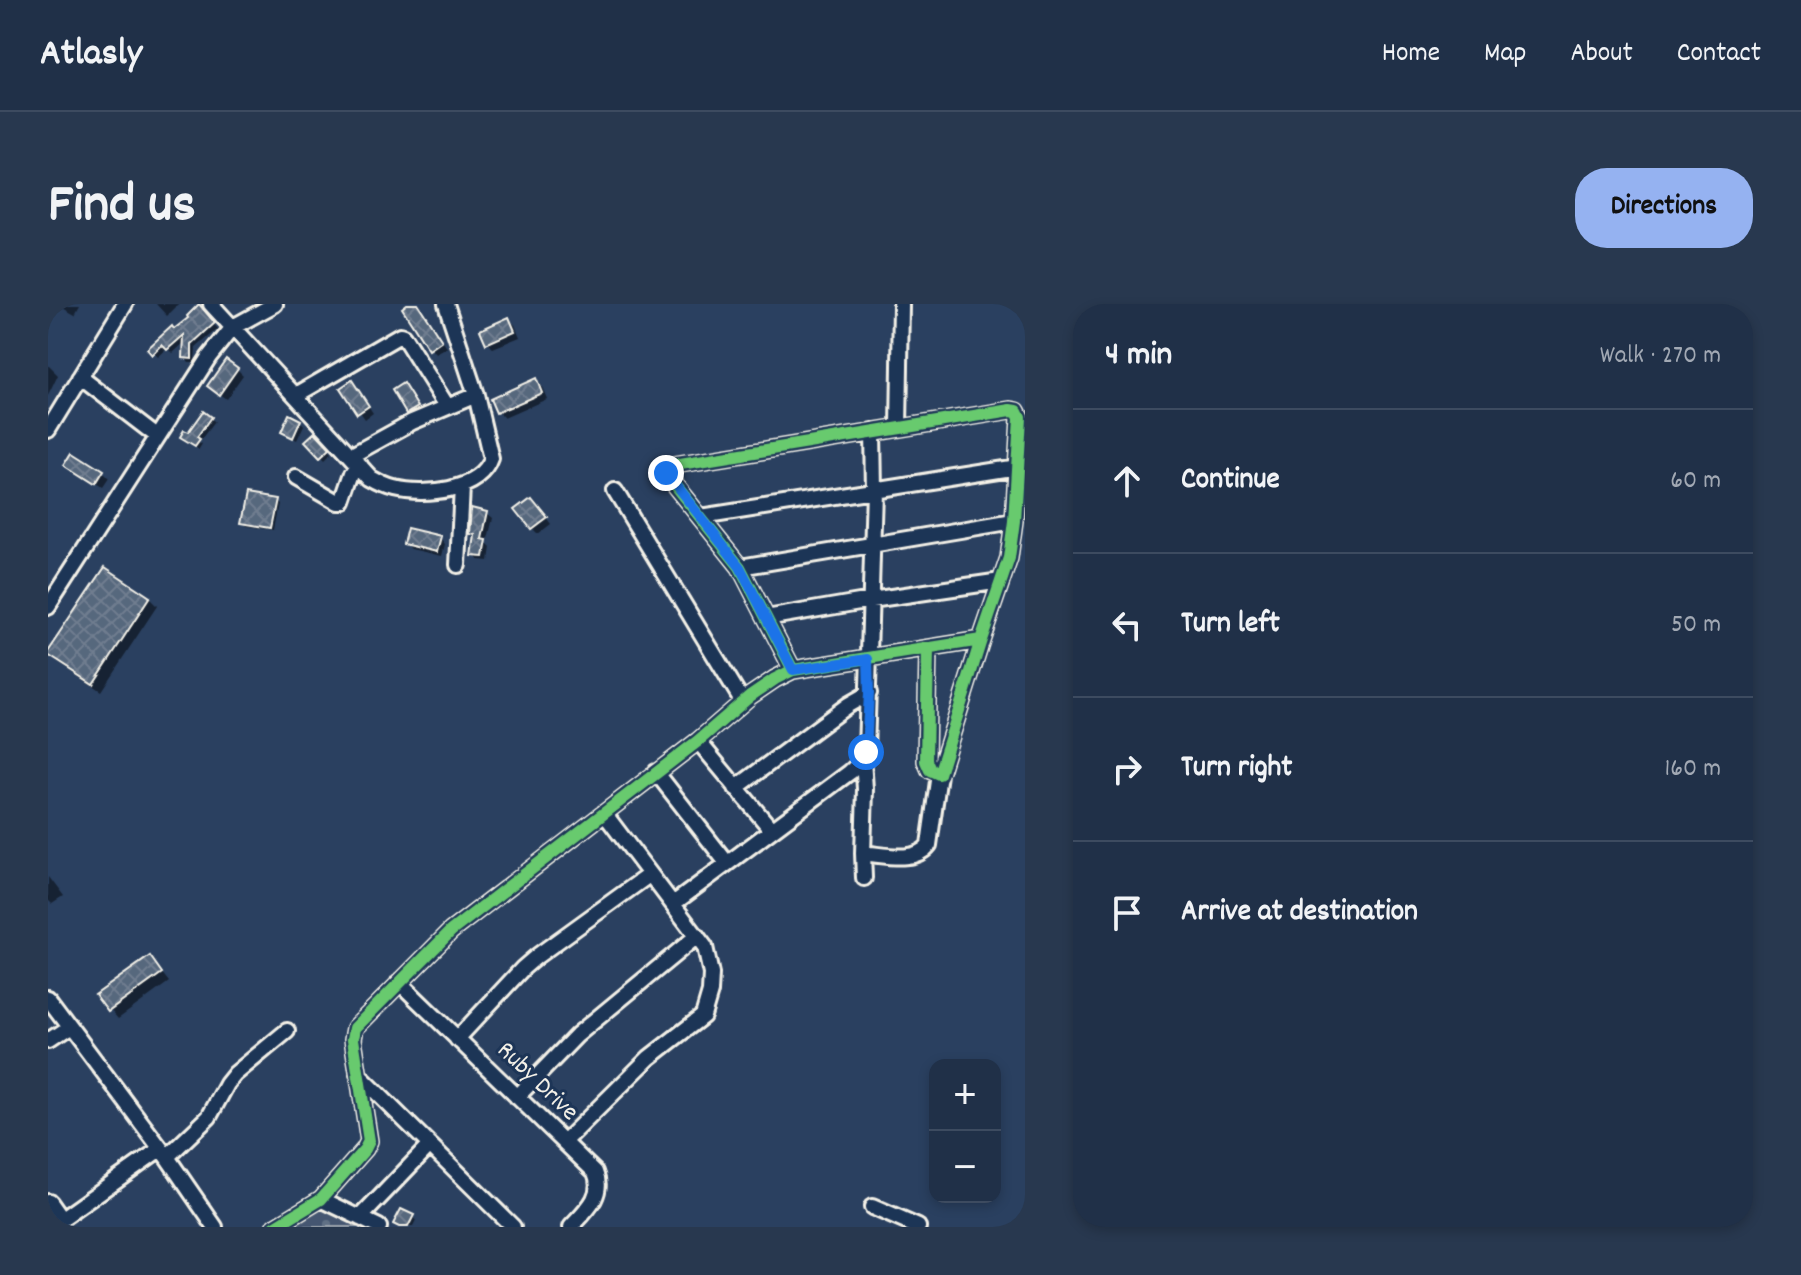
<!DOCTYPE html>
<html lang="en">
<head>
<meta charset="utf-8">
<style>
	body { margin:0; font-family:Dekko,sans-serif; background:#28384f; color:#f1f3f6 }
	.controls { position:absolute; right:24px; bottom:24px; display:grid; overflow:hidden; border-radius:16px; box-shadow:0 4px 12px #0003 }
	.controls button { width:72px; height:72px; display:grid; place-items:center; padding:0; border:0; border-bottom:2px solid #3d4b60; background:#203048; color:#f1f3f6; font:40px sans-serif }
	.stop { position:absolute; width:24px; height:24px; margin:-18px; border:6px solid #1a73e8; border-radius:50%; background:#fff }
	.stop.end { background:#1a73e8; border-color:#fff; box-shadow:0 2px 8px #0008 }
	.list { margin:0; padding:0; list-style:none }
	h2 { display:flex; justify-content:space-between; align-items:center; height:104px; margin:0; padding:0 32px; font-size:34px }
	h2 small { font-size:26px; font-weight:400; color:#a2a9b4 }
	.list li { display:grid; grid-template-columns:52px 1fr auto; gap:24px; align-items:center; box-sizing:border-box; height:144px; padding:0 32px; border-top:2px solid #3d4b60 }
	.list b { display:block; font-size:30px; white-space:nowrap }
	.list em { font-size:26px; font-style:normal; color:#a2a9b4 }
	.icon { flex:none; width:44px; height:44px; fill:none; stroke:currentColor; stroke-width:2; stroke-linecap:round; stroke-linejoin:round }
	.map { position:relative; flex:none; width:977px; height:923px; overflow:hidden; border-radius:32px }
	header { display:flex; align-items:center; gap:48px; box-sizing:border-box; height:112px; padding:0 40px; background:#203048; border-bottom:2px solid #3d4b60 }
	header strong { font-size:38px }
	nav { display:flex; gap:44px; margin-inline-start:auto; font-size:28px }
	.intro { display:flex; align-items:center; justify-content:space-between; box-sizing:border-box; height:192px; padding:0 48px }
	h1 { margin:0; font-size:56px }
	.button { padding:20px 36px; border-radius:32px; background:#95b2f1; color:#111; font-size:28px; font-weight:700 }
	main { display:flex; gap:48px; padding:0 48px }
	aside { flex:1; background:#203048; border-radius:32px; box-shadow:0 4px 12px #0003 }
	.map>svg:first-child { display:block }
	.cemetery { fill:url(#cemetery-stones); stroke:#9ca4ac; stroke-width:2 }
	.shadow { fill:#0007 }
	.building { fill:url(#building-cross-hatch); stroke:#f4f1e8; stroke-width:2 }
	.lines { fill:none; stroke-linecap:round; stroke-linejoin:round }
	.minor-casing { stroke:#f4f1e8; stroke-width:20 }
	.minor { stroke:#1d3557; stroke-width:14 }
	.cycleway-casing { stroke:#1d3557; stroke-width:17 }
	.cycleway { stroke:#67ca6e; stroke-width:12 }
	.route { stroke:#1a73e8; stroke-width:10 }
	.labels { text-anchor:middle; dominant-baseline:central; stroke-width:6; stroke-linejoin:round; paint-order:stroke }
	.street-label { font-size:26px; fill:#f4f1e8; stroke:#1d3557 }
</style>
</head>
<body>
<header>
<strong>Atlasly</strong>
<nav><a>Home</a><a>Map</a><a>About</a><a>Contact</a></nav>
</header>
<div class="intro"><h1>Find us</h1><a class="button">Directions</a></div>
<main>
<div class="map">
<svg width="977" height="923" viewBox="0 0 977 923">
	<defs>
		<pattern id="cemetery-stones" width="16" height="16" patternUnits="userSpaceOnUse" patternTransform="scale(2)"><rect width="16" height="16" fill="#445771"/><path d="M2 7V4a2 2 0 0 1 4 0v3zM10 15v-3a2 2 0 0 1 4 0v3z" fill="#607085"/></pattern>
		<pattern id="building-cross-hatch" width="8" height="8" patternUnits="userSpaceOnUse" patternTransform="scale(2)"><rect width="8" height="8" fill="#56677d"/><path d="M0 0l8 8M0 8l8-8" fill="none" stroke="#6f7d8f"/></pattern>
	</defs>
	<rect width="100%" height="100%" fill="#2a4060"/>
	<filter id="ink" filterUnits="userSpaceOnUse"><feTurbulence type="fractalNoise" baseFrequency=".0125" numOctaves="2"/><feDisplacementMap in="SourceGraphic" scale="16" xChannelSelector="R" yChannelSelector="G"/><feConvolveMatrix kernelMatrix="1 2 1 2 8 2 1 2 1" color-interpolation-filters="sRGB"/></filter>
	<g filter="url(#ink)">
		<path class="cemetery" d="M275 902 318 923H239Z"/>
		<path class="shadow" d="M11 0H32L27 9Z
			M108 0H131L119 12Z
			M363 0H369L373 3 399 44 388 50 383 44Z
			M159 13 170 25 148 44 147 58H141L137 53 138 37 125 49 120 44 110 53 102 45 126 28Z
			M461 15 467 21 472 33 445 44 439 39Z
			M0 61 10 71 0 92Z
			M189 65 195 71 178 95 167 87Z
			M488 77 494 83 499 95 456 114 450 108Z
			M295 84 309 85 325 109 317 115Z
			M358 85 372 107 363 112 360 109Z
			M162 114 166 118 151 138 154 140 151 145 138 136Z
			M252 117 256 121 249 136 235 128Z
			M267 131 284 148 277 155 260 137Z
			M27 151 55 169 61 175 55 184 27 166Z
			M227 197 230 200 225 226 198 222 195 218Z
			M489 201 503 220 490 230 484 224Z
			M439 209 445 214 439 239 443 243 441 257 431 256 426 251 429 235 424 229Z
			M392 234 397 240 394 252 363 245 357 239Z
			M101 294 109 302 53 387 9 358 1 350Z
			M0 573 15 593 4 600 0 596Z
			M102 654 121 678 70 715 50 692Z
			M365 913 368 917 365 923H351Z"/>
		<path class="building" d="M151 0 167 19 144 40V55L135 54 136 31 119 46 114 41 104 51 99 45 124 22 126 25 140 14 139 12Z
			M359 0H370L394 37 381 46 354 4Z
			M461 13 467 27 438 40 432 26Z
			M178 55 190 64 171 91 159 82Z
			M488 74 494 89 448 109 442 95Z
			M304 76 321 102 309 110 292 84Z
			M355 79 370 103 358 110 344 86Z
			M155 107 163 113 149 133 152 135 147 142 132 133 136 126 140 128Z
			M241 110 253 116 245 134 233 128Z
			M267 128 282 144 272 153 257 137Z
			M26 148 56 167 48 180 18 161Z
			M198 190 228 195 222 224 192 219Z
			M483 193 499 213 483 225 467 205Z
			M424 203 440 207 434 235 439 236 436 253 424 252 427 231 422 230Z
			M359 224 393 232 389 248 355 240Z
			M57 263 102 293 45 380 0 351V348Z
			M102 652 114 669 60 708 47 691Z
			M353 905 366 911 360 923H351L345 920Z"/>
		<g class="lines">
			<defs>
				<path id="minor" d="M163 0 324 175C331 179 338 183 347 185 375 192 432 188 443 155L428 91 398 0
					M32 73 109 132
					M248 91 352 31 355 32 399 102
					M851 124 853 0
					M0 126 77 0
					M304 151 364 118 428 91
					M248 173 291 198H296L306 169 312 161
					M567 187 695 398
					M653 213 970 163
					M410 261 414 182
					M692 263 966 217
					M0 303 161 53 185 23 227 0
					M718 314 823 296 953 277
					M745 366 692 263 620 173 618 169 619 164 626 161 963 106 969 107 972 113 966 217 961 254 933 336 891 470 882 466 878 457 880 345
					M650 437 723 525
					M815 456 817 485 815 549 822 550C840 552 868 558 881 541L891 470
					M608 468 679 559
					M688 484 800 401 821 389
					M815 549 816 574
					M625 600 802 468 815 456 818 448 826 186 825 128
					M351 678 547 868C557 891 538 907 523 923
					M0 694 119 853 167 923
					M409 735 475 664 489 652 601 571
					M0 737 21 723
					M310 770 465 923
					M469 793 529 731 649 632
					M516 838 601 754 655 712 662 688 663 670 657 643 556 509
					M119 853 161 813 179 780 187 770 239 727
					M273 895 331 923
					M0 898 12 915
					M824 903 870 923
					M312 914 382 841
					M2 923 112 845
					M227 923 273 895 317 845 321 837 305 735 307 724 403 627 650 437 702 392 727 375 745 366 933 336"/>
			</defs>
			<use href="#minor" class="minor-casing"/>
			<use href="#minor" class="minor"/>
			<defs>
				<path id="cycleway" d="M745 366 692 263 620 173 618 169 619 164 626 161 963 106 969 107 972 113 966 217 961 254 933 336 891 470 882 466 878 457 880 345
					M227 923 273 895 317 845 321 837 305 735 307 724 403 627 650 437 702 392 727 375 745 366 933 336"/>
			</defs>
			<use href="#cycleway" class="cycleway-casing"/>
			<use href="#cycleway" class="cycleway"/>
		</g>
	</g>
	<g class="lines" filter="url(#ink)">
		<path class="route" d="M618 169 692 263 745 366 820 355 821 389 818 448"/>
	</g>
	<g class="labels">
		<g class="street-label">
			<text transform="translate(489 778) rotate(44)">Ruby Drive</text>
		</g>
	</g>
</svg>
<div class="controls">
<button>+</button>
<button>−</button>
</div>
<div class="stop" style="left:818px;top:448px"></div>
<div class="stop end" style="left:618px;top:169px"></div>
</div>
<aside>
<h2>4 min<small>Walk · 270 m</small></h2>
<ul class="list">
<li><svg class="icon" aria-label="ahead" viewBox="0 0 24 24"><path d="M12 20V5M6 11l6-6 6 6"/></svg><div><b>Continue</b></div><em>60 m</em></li>
<li><svg class="icon" aria-label="left" viewBox="0 0 24 24"><path d="M17 20v-9H6M10 6l-5 5 5 5"/></svg><div><b>Turn left</b></div><em>50 m</em></li>
<li><svg class="icon" aria-label="right" viewBox="0 0 24 24"><path d="M7 20v-9h11M14 6l5 5-5 5"/></svg><div><b>Turn right</b></div><em>160 m</em></li>
<li><svg class="icon" aria-label="arrive" viewBox="0 0 24 24"><path d="M6 21V4h12l-3 4 3 4H6"/></svg><div><b>Arrive at destination</b></div></li>
</ul>
</aside>
</main>
</body>
</html>
